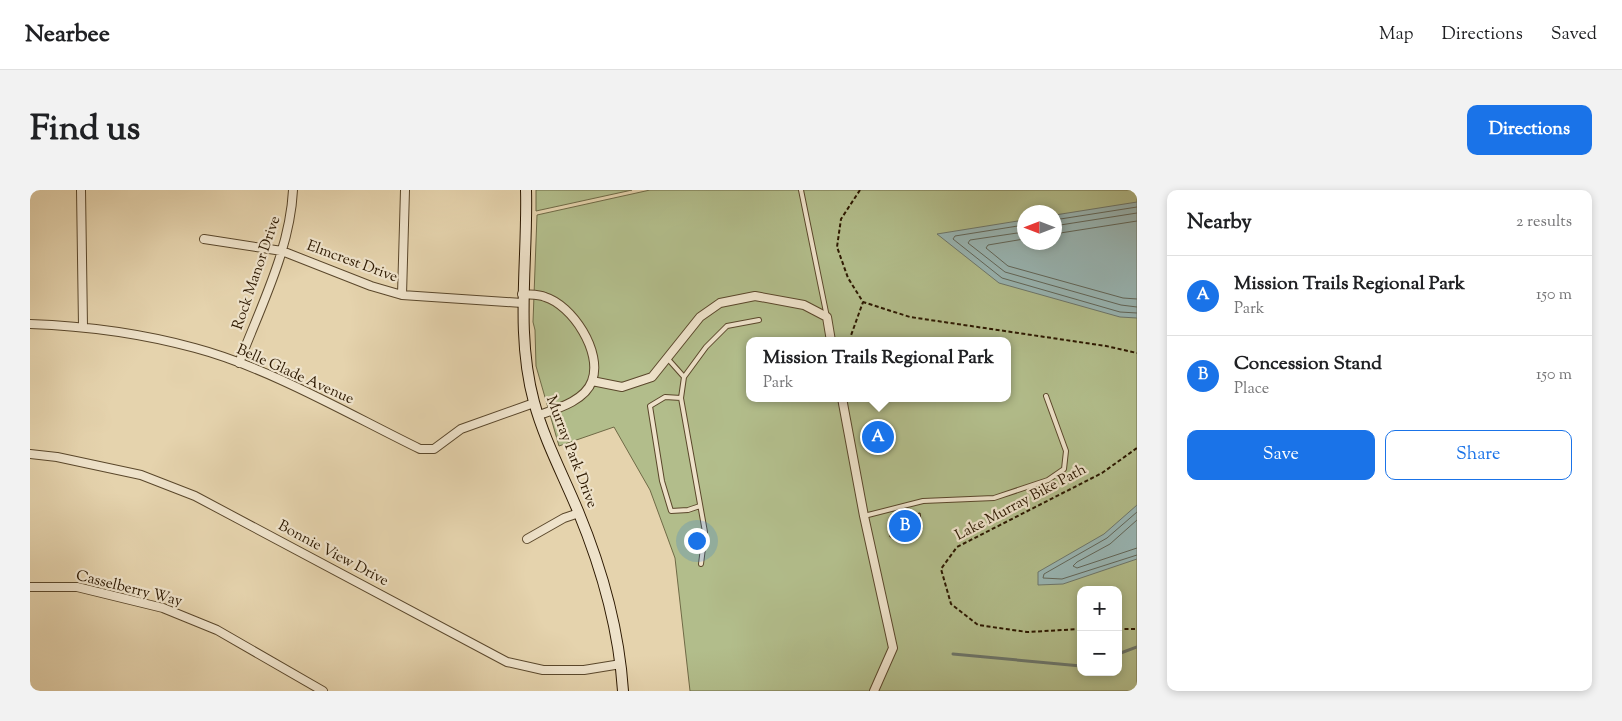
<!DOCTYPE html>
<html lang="en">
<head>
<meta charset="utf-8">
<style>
	body { margin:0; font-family:"Sorts Mill Goudy",serif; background:#f2f2f2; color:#202124 }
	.controls { position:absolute; right:15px; bottom:15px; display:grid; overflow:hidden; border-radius:10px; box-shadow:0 2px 8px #0003 }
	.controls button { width:45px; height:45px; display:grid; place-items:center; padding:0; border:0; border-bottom:1px solid #e0e0e0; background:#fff; color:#202124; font:25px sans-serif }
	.compass { position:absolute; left:987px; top:15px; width:45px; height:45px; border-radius:50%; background:#fff; box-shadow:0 2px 8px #0003; rotate:270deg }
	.you { position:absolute; left:666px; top:350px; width:18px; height:18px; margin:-12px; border:4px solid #fff; border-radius:50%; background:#1a73e8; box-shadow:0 0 0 8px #1a73e833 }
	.badge { display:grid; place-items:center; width:32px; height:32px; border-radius:50%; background:#1a73e8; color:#fff; font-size:16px; font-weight:700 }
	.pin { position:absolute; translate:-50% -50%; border:2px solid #fff; box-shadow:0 1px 5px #0006 }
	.popup { position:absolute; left:716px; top:147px; width:265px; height:65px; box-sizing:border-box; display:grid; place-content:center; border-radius:10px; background:#fff; filter:drop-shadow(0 1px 4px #0005); font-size:16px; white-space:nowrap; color:#757577 }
	.popup b { font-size:19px; color:#202124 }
	.popup::after { content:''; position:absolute; left:50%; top:100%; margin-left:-10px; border:10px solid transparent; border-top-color:#fff }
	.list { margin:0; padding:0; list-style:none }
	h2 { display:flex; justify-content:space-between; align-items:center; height:65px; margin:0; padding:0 20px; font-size:21px }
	h2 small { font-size:16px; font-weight:400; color:#757577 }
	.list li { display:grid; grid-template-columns:32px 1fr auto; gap:15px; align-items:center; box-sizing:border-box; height:80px; padding:0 20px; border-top:1px solid #e0e0e0 }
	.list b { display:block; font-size:19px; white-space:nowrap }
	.list p { margin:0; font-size:16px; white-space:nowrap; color:#757577 }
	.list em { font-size:16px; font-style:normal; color:#757577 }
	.actions { display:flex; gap:10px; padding:15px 20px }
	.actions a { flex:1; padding:11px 0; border:1px solid #1a73e8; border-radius:10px; text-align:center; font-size:18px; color:#1a73e8 }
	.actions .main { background:#1a73e8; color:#fff }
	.map { position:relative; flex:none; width:1107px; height:501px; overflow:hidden; border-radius:10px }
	header { display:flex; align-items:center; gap:30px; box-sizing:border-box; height:70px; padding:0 25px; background:#fff; border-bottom:1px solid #e0e0e0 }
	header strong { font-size:24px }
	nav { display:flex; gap:28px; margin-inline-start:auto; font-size:18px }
	.intro { display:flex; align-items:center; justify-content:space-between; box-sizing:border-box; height:120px; padding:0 30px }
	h1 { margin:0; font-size:35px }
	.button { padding:12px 22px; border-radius:10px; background:#1a73e8; color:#fff; font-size:18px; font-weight:700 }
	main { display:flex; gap:30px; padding:0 30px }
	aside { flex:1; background:#fff; border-radius:10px; box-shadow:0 2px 8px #0003 }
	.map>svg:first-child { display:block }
	.green { fill:#b2bd8b; stroke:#6f6a46; fill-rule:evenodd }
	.water { fill:#99b6b4; stroke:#6d776c }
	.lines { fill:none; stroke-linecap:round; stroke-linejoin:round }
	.shore { stroke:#62675a; stroke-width:1 }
	.stream { stroke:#6d776c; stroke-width:3 }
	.building { fill:#e0aa95; stroke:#2c1800 }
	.lane-casing { stroke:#5a472b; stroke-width:6 }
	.street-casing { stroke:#5a472b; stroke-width:10 }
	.secondary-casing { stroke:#2c1800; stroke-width:12 }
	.path { stroke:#2c1800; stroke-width:2; stroke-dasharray:4 2.5; stroke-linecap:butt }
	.lane { stroke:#eee2ca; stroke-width:4 }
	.street { stroke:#eee2ca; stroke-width:8 }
	.secondary { stroke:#eee2ca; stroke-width:10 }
	.labels { text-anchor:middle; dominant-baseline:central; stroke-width:4.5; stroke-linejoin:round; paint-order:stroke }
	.street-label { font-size:15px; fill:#2c1800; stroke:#eee2ca }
</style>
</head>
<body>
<header>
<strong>Nearbee</strong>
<nav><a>Map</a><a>Directions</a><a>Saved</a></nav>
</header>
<div class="intro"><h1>Find us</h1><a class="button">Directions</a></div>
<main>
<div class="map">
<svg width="1107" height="501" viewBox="0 0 1107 501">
	<rect width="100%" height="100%" fill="#e5d3ad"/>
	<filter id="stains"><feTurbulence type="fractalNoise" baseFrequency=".004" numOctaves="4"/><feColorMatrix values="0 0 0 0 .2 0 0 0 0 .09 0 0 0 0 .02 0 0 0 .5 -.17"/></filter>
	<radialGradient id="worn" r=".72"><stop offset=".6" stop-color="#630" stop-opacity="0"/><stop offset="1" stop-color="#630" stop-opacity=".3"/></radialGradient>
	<path class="green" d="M506 0H602L506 21Z
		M620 0H1107V501H660L645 368 620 300 584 237 529 256 506 176 505 140 503 132 507 25ZM994 22H1024V52H994ZM719 151H977V208H719ZM1051 400H1088V482H1051Z"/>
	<path class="water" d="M1107 12V128L1090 127 969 93 907 44 994 30V52H1024L1025 25Z
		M1107 315V369L1033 394 1008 395V382L1074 344Z"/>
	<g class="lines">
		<path class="shore" d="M1024 30 1107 17
			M994 35 925 46 923 49 972 88 1090 122 1107 123
			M1024 36 1107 23
			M994 42 940 50 938 53 975 82 1091 115 1107 117
			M1024 44 1107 31
			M994 49 958 55 956 58 978 76 1093 108 1107 109
			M1107 322 1077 348 1014 384 1013 388 1032 389 1107 365
			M1107 330 1080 354 1047 372 1043 376 1047 378 1107 358"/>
		<path class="stream" d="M923 464 1051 476
			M1088 464 1107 457"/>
	</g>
	<path class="building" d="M890 323 892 339 860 347 859 333 880 329V325Z"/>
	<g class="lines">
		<defs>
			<path id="lane" d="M771 0 797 127
				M638 169 654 187 651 208 675 342 671 374
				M654 187 676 157 697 136 729 130
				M651 208 635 207 620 216 632 291 641 321 658 320 670 316
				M834 326 893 311 964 308 1018 290 1034 279 1036 261 1016 206"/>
			<path id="street" d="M51 0 53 136
				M174 49 252 61 341 96 372 105 492 113
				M492 104C499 105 508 104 515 107 542 115 573 162 562 191 555 211 526 219 509 225
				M372 105 375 0
				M0 134C56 136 110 143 165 158 240 178 320 225 390 259H404L431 239 504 213
				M209 173C230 118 260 60 263 0
				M562 191 592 197 622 187 670 127 690 113 725 106 774 115 797 127 801 151
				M812 208 834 326 863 458 844 501
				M0 264 27 267 111 285 165 306 477 472 513 480H554L591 474
				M497 349 534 328 549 323
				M0 397H47L133 418 187 440 293 501"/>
			<path id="secondary" d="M496 0C498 71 485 142 504 212 514 249 533 285 548 321 572 379 589 439 593 501"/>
		</defs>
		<use href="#lane" class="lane-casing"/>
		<use href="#street" class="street-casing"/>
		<use href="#secondary" class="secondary-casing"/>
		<path class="path" d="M830 0 811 29 807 57 818 88 833 112 880 127 1076 156 1107 163
			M819 151 833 112
			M1051 439 997 442 948 435 921 414 911 379 927 357 1072 283 1107 258
			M1088 439H1107"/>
		<use href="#lane" class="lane"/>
		<use href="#street" class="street"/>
		<use href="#secondary" class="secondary"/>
	</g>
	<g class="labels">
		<g class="street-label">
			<text transform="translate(322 72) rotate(20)">Elmcrest Drive</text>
			<text transform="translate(227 83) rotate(-71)">Rock Manor Drive</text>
			<text transform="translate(265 185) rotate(24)">Belle Glade Avenue</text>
			<text transform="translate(541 262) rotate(69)">Murray Park Drive</text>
			<text transform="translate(991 313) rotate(-28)">Lake Murray Bike Path</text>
			<text transform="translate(303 364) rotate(28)">Bonnie View Drive</text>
			<text transform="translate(99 399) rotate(14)">Casselberry Way</text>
		</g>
	</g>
	<rect width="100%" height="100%" filter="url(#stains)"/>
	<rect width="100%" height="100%" fill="url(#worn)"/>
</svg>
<div class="controls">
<button>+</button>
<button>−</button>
</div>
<svg class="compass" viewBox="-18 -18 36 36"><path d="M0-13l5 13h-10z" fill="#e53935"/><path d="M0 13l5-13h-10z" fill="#757577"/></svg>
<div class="you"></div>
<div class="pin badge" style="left:848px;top:247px">A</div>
<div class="popup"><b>Mission Trails Regional Park</b>Park</div>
<div class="pin badge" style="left:875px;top:336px">B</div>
</div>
<aside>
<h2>Nearby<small>2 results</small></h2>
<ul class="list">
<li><span class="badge">A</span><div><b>Mission Trails Regional Park</b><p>Park</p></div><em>150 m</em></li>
<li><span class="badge">B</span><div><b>Concession Stand</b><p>Place</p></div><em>150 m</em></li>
</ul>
<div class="actions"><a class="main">Save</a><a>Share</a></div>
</aside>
</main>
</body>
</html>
